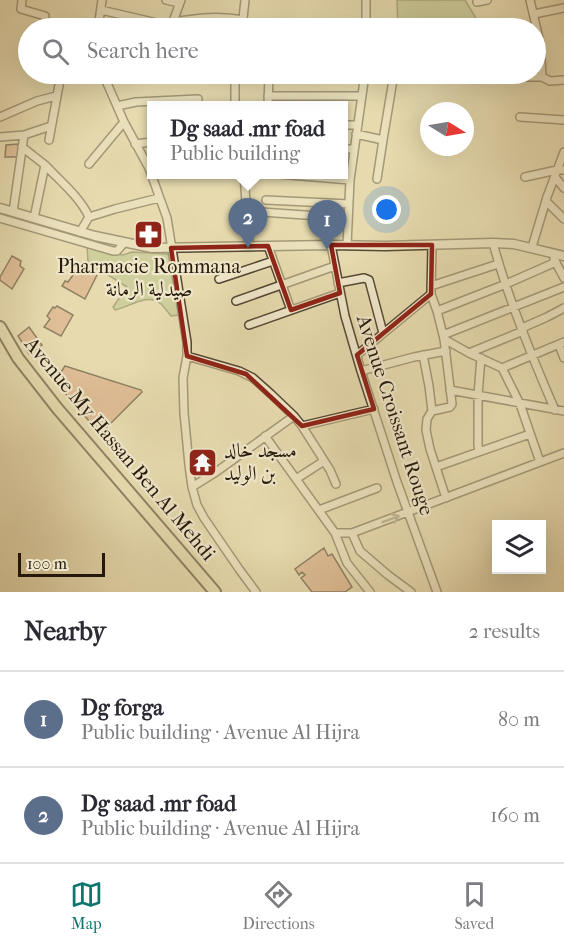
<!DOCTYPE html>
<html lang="en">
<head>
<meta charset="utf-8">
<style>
	body { margin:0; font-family:"IM FELL French Canon",Amiri,serif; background:#f7f7f7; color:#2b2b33 }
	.controls { position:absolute; right:18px; bottom:18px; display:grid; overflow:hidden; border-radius:0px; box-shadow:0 6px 24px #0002 }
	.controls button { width:54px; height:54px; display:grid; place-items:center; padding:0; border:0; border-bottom:2px solid #e1e1e2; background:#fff; color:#2b2b33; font:30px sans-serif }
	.compass { position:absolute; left:420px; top:102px; width:54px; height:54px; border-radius:50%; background:#fff; box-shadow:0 6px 24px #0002; rotate:101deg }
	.scale { position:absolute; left:18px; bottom:15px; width:87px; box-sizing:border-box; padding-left:6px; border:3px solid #26190b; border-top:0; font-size:16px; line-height:21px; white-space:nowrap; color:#26190b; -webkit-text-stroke:4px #efe7ca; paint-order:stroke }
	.you { position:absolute; left:387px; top:210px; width:21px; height:21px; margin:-15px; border:4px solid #fff; border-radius:50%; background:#1a73e8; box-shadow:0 0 0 9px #1a73e833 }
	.badge { display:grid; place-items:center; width:39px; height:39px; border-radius:50%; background:#0f766e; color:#fff; font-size:20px; font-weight:700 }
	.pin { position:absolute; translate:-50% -50px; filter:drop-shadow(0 2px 3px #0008) }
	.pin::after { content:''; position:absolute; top:32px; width:21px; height:18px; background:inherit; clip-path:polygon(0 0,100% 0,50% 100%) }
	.popup { position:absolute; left:147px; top:101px; width:201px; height:78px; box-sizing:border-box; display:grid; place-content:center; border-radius:0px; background:#fff; filter:drop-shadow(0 2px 4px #0005); font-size:20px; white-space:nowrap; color:#7c7c81 }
	.popup b { font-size:22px; color:#2b2b33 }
	.popup::after { content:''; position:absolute; left:50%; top:100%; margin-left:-12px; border:12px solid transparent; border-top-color:#fff }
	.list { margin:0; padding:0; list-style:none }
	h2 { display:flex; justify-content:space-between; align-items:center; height:78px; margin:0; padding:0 24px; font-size:26px }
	h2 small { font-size:20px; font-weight:400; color:#7c7c81 }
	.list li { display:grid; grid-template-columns:39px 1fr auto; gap:18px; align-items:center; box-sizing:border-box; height:96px; padding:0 24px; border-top:2px solid #e1e1e2 }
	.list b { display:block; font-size:22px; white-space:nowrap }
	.list p { margin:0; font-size:20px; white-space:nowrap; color:#7c7c81 }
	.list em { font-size:20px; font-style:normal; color:#7c7c81 }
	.icon { flex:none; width:33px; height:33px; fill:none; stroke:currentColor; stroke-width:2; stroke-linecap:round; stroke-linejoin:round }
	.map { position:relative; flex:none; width:564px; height:592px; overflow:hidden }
	.search { position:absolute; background:#fff; box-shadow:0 6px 24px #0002; left:18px; right:18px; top:18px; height:66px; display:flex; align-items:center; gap:15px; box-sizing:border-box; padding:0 21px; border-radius:33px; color:#7c7c81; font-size:22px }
	.sheet { height:270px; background:#fff }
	nav { display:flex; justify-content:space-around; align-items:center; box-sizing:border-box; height:84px; border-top:2px solid #e1e1e2; background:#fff; font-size:16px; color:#7c7c81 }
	nav a { display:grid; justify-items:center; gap:3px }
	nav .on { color:#0f766e }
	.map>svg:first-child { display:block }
	.green { fill:#b3c08b; stroke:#6c6c4b; stroke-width:1.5 }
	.building { fill:#d99e7c; stroke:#26190b; stroke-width:1.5 }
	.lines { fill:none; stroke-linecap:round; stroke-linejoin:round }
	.minor-casing { stroke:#564934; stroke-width:10 }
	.tertiary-casing { stroke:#564934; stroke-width:11 }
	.primary-casing { stroke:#26190b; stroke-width:14 }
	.minor { stroke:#efe7ca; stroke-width:7 }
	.tertiary { stroke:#efe7ca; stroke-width:8 }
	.primary { stroke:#e6daae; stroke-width:10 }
	.oneway { stroke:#958a74 }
	.marked { fill:none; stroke:#8f2418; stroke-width:4.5; stroke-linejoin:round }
	.labels { text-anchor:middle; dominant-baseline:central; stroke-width:4.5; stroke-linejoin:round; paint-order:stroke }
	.poi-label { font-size:20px; fill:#26190b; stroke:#efe7ca }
	.street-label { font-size:20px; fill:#26190b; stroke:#efe7ca }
</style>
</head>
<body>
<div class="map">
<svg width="564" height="592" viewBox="0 0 564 592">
	<rect width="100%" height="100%" fill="#e6daae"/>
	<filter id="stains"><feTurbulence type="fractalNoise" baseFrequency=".00333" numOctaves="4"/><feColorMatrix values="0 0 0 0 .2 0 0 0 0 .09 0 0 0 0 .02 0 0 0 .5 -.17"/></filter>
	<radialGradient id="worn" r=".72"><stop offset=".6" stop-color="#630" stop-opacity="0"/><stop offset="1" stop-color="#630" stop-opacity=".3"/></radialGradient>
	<path class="green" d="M397 0H465L482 28H398Z
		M87 245 117 254 123 255 132 252 167 254 170 257 179 315 171 316C168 312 165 308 161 304 149 292 129 307 115 310L113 307 127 287 88 262Z"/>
	<path class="building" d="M18 144 19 157H5L6 145Z
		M12 256 21 261 20 266 24 269 12 289 0 280V277Z
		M81 264 97 275 85 299 62 286 65 281 68 282Z
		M57 306 73 315 61 336 44 327 50 319 47 316 53 307 55 308Z
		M29 327 42 345 29 354 18 336Z
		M65 366 141 390 142 392 100 434 55 381Z
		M324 548 328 556 332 554 352 587 345 592H312L301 578 305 575 302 572 299 575 295 569Z"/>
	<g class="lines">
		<defs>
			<path id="minor" d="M22 0 21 9 45 16 44 28
				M166 0 179 3
				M366 0V28
				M530 0 540 43 542 77
				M477 2 487 0
				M101 10 170 26
				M534 14 564 8
				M172 22C197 18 219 15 243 20
				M172 24 181 0
				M98 28 102 0
				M242 28 245 0
				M103 74 124 122 149 168 167 218 187 342V356L183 378 184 413 189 465 192 487 197 505 204 518 239 569 256 592
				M154 74V77L175 74
				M235 74V106
				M491 74 515 77H542L550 81 564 80
				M268 96H362
				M117 106 136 102 198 99
				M268 106 269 74
				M0 117 37 101 56 96
				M520 117 564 120
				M344 125H358
				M356 134 383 140
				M0 137 24 135 51 126
				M49 140 61 74
				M135 144 152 142
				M22 147 45 165 34 218
				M344 149H354
				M89 164 124 122
				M45 165C60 181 80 197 89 217L80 232
				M244 174 249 246
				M278 174 350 180
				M525 177 557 170H564
				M555 177 564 188
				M377 179 383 140 394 74
				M266 200 349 204
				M546 201 564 219
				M247 211 348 218
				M13 212 24 135
				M89 217 115 209 159 198
				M0 218 113 251H117L124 243
				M493 243C508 299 532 357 555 410
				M331 245 345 316 361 371 397 482 437 592
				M347 245 350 180 365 74
				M432 245 431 294 437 311 444 339 452 404 450 407 432 411 427 419 426 430 430 449 446 498
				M268 246 291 310
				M532 247 547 197 564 152
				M554 259 564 278
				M219 279 273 261
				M338 283 364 278 369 280 383 333
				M431 286 498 264
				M236 301 335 266
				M437 311 506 284 556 262
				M249 325 340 293
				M522 328 547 317 564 308
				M443 335 564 287
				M444 339 469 353 502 368 520 404 540 462
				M559 345 564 358
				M469 353 523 331
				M357 355 431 294
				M423 355 429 386 432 411
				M187 356 239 371 253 378 271 394 294 416 302 426 330 470 336 484
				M502 368 564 342
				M361 371 414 357 446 351
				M450 390 564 411
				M302 426 374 409
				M265 436 335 533 347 563 370 592
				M479 451 478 445V395L481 358
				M436 467 530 434
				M296 479 324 461
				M192 487 216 472 294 416
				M319 510 377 488
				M335 533H352L564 453
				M352 533 360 551 388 575 411 592"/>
			<path id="tertiary" d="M0 208 95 236 152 248 331 245 385 246 493 243 514 244 564 256"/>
			<path id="primary" d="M0 327 18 358 57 408 215 592"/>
		</defs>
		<use href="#minor" class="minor-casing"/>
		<use href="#tertiary" class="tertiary-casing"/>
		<use href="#primary" class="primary-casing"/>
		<use href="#minor" class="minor"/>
		<use href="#tertiary" class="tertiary"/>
		<use href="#primary" class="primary"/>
	</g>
	<defs><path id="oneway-shaft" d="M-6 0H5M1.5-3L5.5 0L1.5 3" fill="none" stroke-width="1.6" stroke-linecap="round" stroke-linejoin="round" transform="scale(1.5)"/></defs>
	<use class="oneway" href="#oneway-shaft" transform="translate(391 519) rotate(-21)"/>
	<path d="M0 0H564V592H0ZM331 245H432L431 294 357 355 374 409 302 426 246 374 187 356 171 248 268 246 291 310 340 293Z" fill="#e6daae" fill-opacity=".55" fill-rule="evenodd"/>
	<path class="marked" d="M331 245H432L431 294 357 355 374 409 302 426 246 374 187 356 171 248 268 246 291 310 340 293Z"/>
	<defs>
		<symbol id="pharmacy-square" viewBox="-11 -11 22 22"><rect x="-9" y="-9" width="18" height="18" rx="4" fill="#8f2418" stroke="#efe7ca"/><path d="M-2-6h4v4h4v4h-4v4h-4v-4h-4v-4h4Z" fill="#fff"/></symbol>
		<symbol id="temple-square" viewBox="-11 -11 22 22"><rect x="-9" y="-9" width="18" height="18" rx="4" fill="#8f2418" stroke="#efe7ca"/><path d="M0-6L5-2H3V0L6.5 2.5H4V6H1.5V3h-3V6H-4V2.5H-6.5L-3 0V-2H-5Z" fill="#fff"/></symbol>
	</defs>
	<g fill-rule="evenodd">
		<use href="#pharmacy-square" x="132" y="218" width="33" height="33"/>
		<use href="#temple-square" x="186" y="446" width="33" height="33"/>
	</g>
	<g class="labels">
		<g class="poi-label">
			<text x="149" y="266">Pharmacie Rommana<tspan x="149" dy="23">صيدلية الرمانة</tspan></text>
			<text x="224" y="450" text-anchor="start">مسجد خالد<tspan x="224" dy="23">بن الوليد</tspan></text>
		</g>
		<g class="street-label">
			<text transform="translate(395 415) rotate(72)">Avenue Croissant Rouge</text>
			<text transform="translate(120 449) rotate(50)">Avenue My Hassan Ben Al Mehdi</text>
		</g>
	</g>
	<rect width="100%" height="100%" filter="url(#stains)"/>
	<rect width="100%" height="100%" fill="url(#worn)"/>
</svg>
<div class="controls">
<button><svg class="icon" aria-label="layers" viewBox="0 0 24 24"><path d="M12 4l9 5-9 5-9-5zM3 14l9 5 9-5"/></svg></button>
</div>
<svg class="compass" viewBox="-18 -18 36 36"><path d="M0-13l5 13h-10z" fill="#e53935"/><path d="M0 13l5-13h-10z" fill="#7c7c81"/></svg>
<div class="scale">100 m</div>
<div class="you"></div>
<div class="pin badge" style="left:327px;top:250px;background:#5c6f8a">1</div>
<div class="pin badge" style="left:248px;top:248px;background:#5c6f8a">2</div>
<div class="popup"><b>Dg saad .mr foad</b>Public building</div>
<div class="search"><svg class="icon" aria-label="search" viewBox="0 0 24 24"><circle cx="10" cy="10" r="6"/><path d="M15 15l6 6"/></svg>Search here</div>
</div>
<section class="sheet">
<h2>Nearby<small>2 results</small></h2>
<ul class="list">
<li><span class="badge" style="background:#5c6f8a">1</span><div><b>Dg forga</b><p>Public building · Avenue Al Hijra</p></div><em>80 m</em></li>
<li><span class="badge" style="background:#5c6f8a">2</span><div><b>Dg saad .mr foad</b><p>Public building · Avenue Al Hijra</p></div><em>160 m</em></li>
</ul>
</section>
<nav>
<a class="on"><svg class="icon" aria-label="map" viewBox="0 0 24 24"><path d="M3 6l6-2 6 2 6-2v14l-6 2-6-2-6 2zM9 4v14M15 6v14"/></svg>Map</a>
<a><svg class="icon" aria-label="directions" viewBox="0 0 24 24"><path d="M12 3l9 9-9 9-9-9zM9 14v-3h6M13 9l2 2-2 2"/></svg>Directions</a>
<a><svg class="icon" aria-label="saved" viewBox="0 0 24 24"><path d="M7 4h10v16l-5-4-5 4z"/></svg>Saved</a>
</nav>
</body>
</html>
